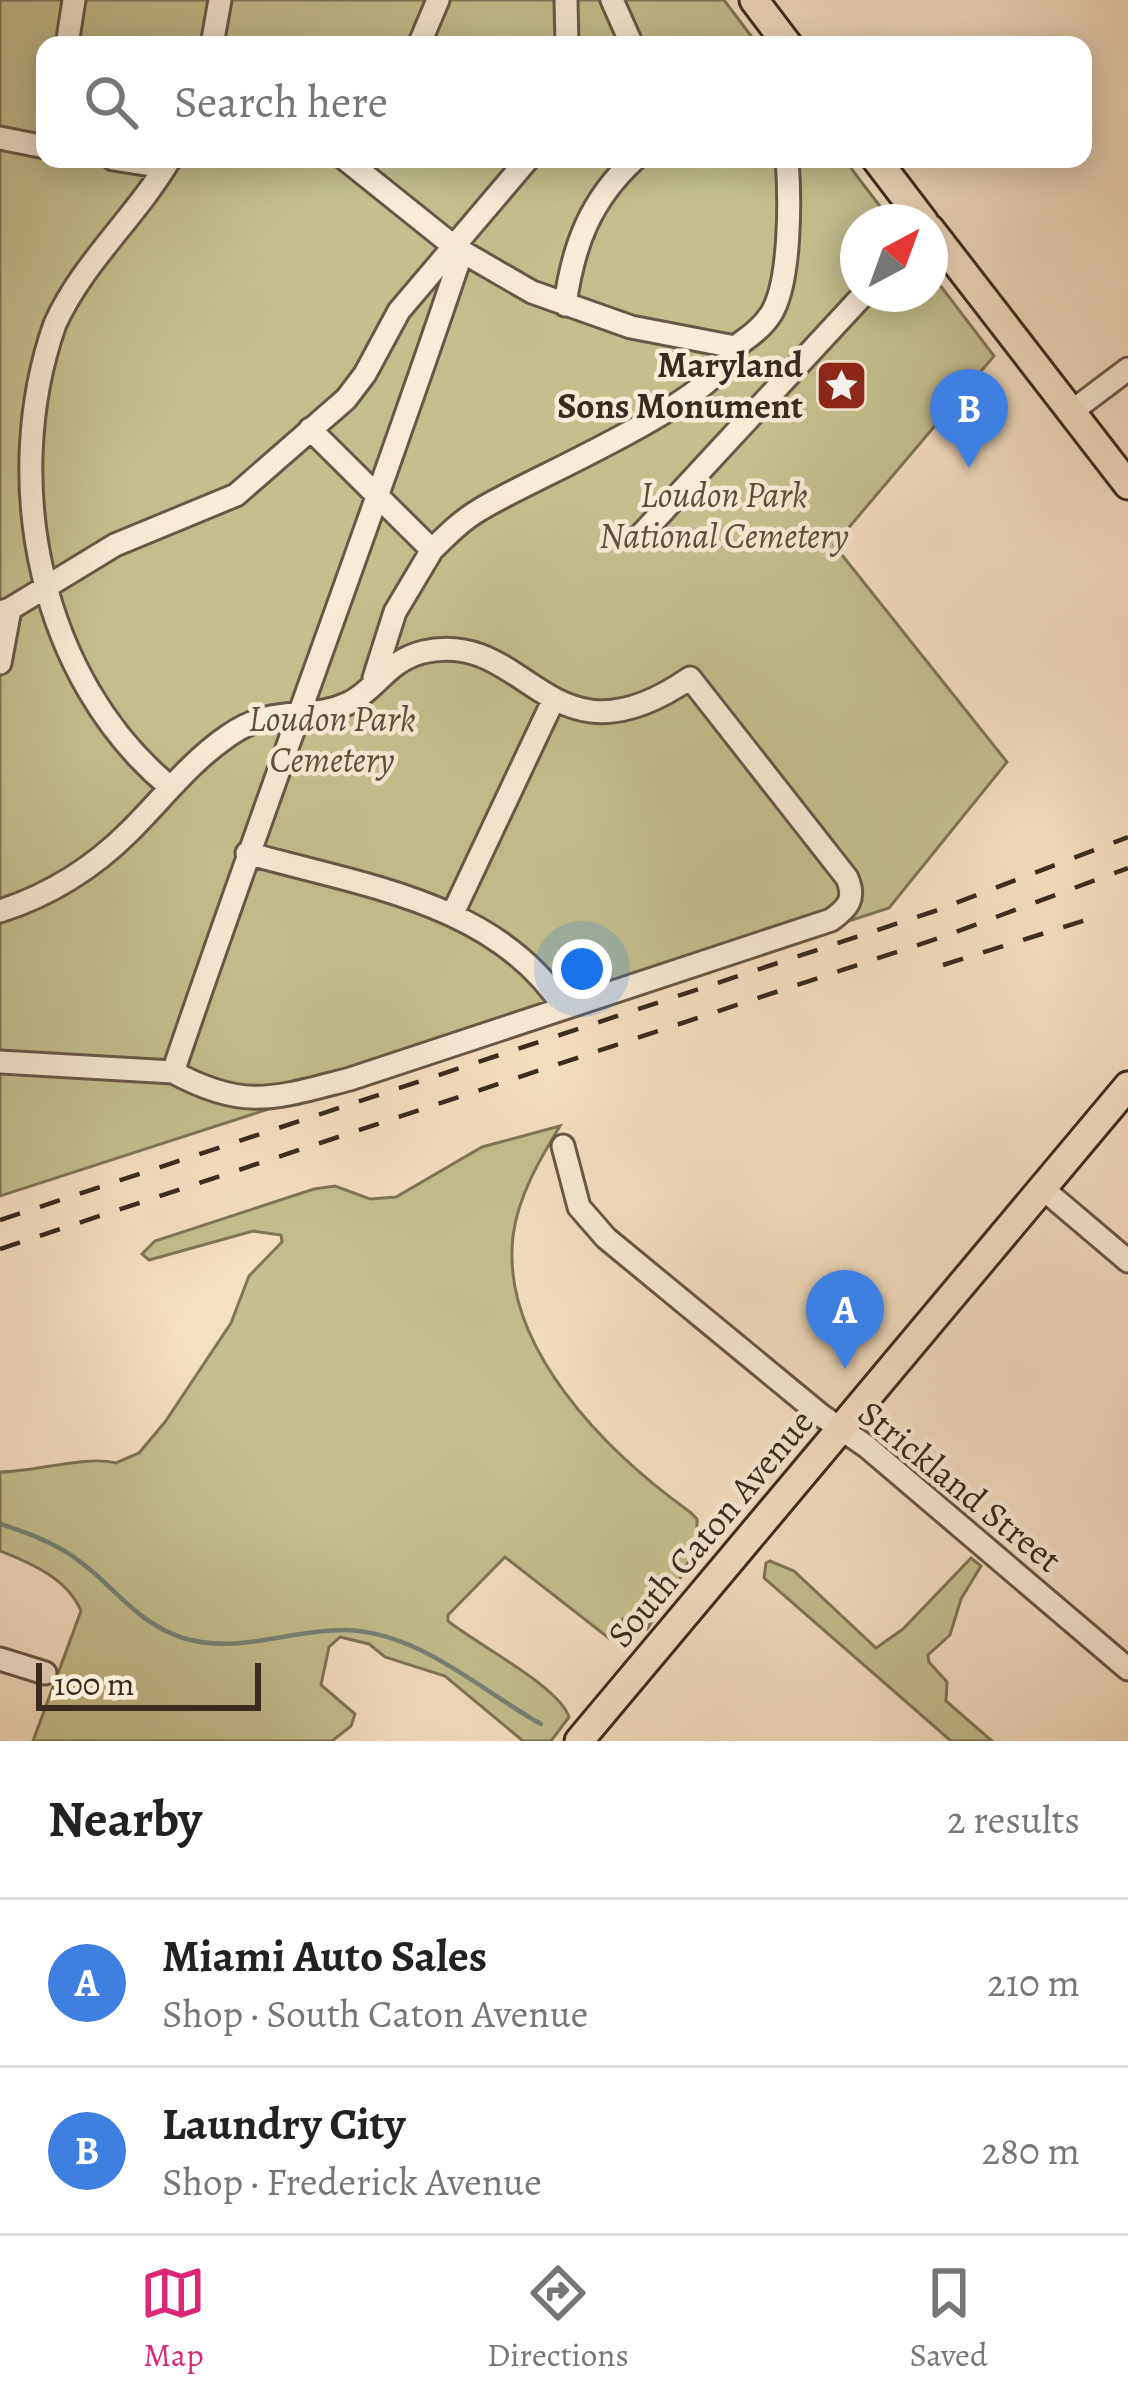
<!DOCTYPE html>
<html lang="en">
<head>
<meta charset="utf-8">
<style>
	body { margin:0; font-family:Alegreya,serif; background:#f6f6f6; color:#222 }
	.compass { position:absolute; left:840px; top:204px; width:108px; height:108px; border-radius:50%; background:#fff; box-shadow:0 6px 30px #0003; rotate:41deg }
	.scale { position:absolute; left:36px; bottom:30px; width:225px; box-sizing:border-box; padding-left:12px; border:6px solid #392b21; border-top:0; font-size:33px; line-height:42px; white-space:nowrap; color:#392b21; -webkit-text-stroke:9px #f8ebd7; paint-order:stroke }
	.you { position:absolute; left:582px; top:969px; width:42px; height:42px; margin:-30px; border:9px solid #fff; border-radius:50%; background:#1a73e8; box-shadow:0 0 0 18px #1a73e833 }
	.badge { display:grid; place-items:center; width:78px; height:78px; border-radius:50%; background:#db2777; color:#fff; font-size:39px; font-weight:700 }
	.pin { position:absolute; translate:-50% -99px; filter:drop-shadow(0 3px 6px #0008) }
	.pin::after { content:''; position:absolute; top:63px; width:42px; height:36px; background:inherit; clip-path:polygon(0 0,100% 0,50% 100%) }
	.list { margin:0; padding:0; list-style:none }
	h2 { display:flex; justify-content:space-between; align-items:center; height:156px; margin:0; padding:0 48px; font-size:51px }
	h2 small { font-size:39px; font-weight:400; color:#767676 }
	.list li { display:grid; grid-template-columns:78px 1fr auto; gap:36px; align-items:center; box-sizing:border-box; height:168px; padding:0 48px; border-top:3px solid #e0e0e0 }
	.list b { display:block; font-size:45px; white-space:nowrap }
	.list p { margin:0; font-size:39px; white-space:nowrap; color:#767676 }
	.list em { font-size:39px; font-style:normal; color:#767676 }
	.icon { flex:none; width:66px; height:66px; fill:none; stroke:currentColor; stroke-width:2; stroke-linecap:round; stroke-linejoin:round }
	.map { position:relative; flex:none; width:1128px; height:1741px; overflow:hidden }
	.search { position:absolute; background:#fff; box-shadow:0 6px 30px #0003; left:36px; right:36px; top:36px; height:132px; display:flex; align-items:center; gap:30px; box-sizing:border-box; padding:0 42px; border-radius:24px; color:#767676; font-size:45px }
	.sheet { height:492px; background:#fff }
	nav { display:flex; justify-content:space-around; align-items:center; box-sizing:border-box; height:168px; border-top:3px solid #e0e0e0; background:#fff; font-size:33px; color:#767676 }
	nav a { display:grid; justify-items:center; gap:6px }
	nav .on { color:#db2777 }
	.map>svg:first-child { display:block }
	.green { fill:#c4c08e; stroke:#7e7658; stroke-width:3 }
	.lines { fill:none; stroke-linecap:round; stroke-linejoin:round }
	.stream { stroke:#74837a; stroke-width:4.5 }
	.minor-casing { stroke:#685849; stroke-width:27 }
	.major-casing { stroke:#392b21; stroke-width:33 }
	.minor { stroke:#f8ebd7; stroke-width:21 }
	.major { stroke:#f5e0c2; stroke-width:27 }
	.rail { stroke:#392b21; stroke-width:4.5; stroke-dasharray:21 21; stroke-linecap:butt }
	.labels { text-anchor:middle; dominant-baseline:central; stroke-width:9; stroke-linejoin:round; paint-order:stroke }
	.poi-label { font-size:36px; font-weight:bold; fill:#392b21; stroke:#f8ebd7; text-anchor:end }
	.park-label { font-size:36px; font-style:italic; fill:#5c503c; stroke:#f8ebd7 }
	.street-label { font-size:36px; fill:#392b21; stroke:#f8ebd7 }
</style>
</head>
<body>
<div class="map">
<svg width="1128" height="1741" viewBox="0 0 1128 1741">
	<rect width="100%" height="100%" fill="#f5e0c2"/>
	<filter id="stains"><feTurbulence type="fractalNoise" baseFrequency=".00167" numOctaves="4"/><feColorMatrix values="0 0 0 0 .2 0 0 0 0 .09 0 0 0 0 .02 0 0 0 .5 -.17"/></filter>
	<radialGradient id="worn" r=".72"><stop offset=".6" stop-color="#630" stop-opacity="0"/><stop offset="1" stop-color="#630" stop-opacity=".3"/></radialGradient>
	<path class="green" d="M0 0H724L758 45H45V159H844L892 222H858V294H930V272L994 356 834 545 1007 762 889 908 0 1196Z
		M560 1126C540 1159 518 1196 513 1236 500 1348 608 1453 690 1512L697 1519C699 1561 668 1596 647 1629L640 1630 623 1619 621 1634 610 1639 505 1557 448 1615V1621C476 1644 559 1686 569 1717L551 1741H523L445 1676 385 1657 369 1644 340 1637 329 1647 321 1685 355 1714 351 1726 332 1741H33L81 1611C68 1579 31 1563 0 1551V1472C35 1472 86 1455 116 1463L139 1453 165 1422 231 1323 249 1276 282 1242 281 1235 253 1231 149 1260 142 1254 155 1241 314 1189 335 1186 370 1199 396 1197 482 1147Z
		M971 1558 981 1566 961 1599 950 1635 928 1655 929 1662 947 1682 946 1701 992 1741H951L764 1578 766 1563 770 1561 794 1571 876 1648 903 1629Z"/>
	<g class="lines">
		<path class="stream" d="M0 1524C29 1533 58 1544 82 1563 117 1590 139 1624 183 1638 239 1655 290 1629 346 1630 419 1632 480 1690 541 1724"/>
		<defs>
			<path id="minor" d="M566 0 567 45
				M612 0 632 45
				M67 45 74 0
				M212 45 220 0
				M419 45 438 0
				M0 138 45 147
				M113 159 151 165 171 159
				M565 305C573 246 590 200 635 159
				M735 347C749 337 762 328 771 314 791 282 790 197 787 159
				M1071 412 1128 369
				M310 429 432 550C447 535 462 520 481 509 533 477 719 402 735 347L631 327 532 292 456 248 345 159
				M639 537 864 294
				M0 612 10 609 115 545 236 495 346 399 365 374 399 311 528 159
				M0 663 10 609
				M374 678 395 612 432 550
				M170 787C39 679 0 480 55 324 83 262 136 217 170 159
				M247 853C359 885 497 902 564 1008
				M0 911C50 895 93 868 130 831 162 799 190 762 228 736 274 703 310 722 349 703 377 689 387 661 423 652 529 627 548 776 690 678L847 878C856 899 848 908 831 920L350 1079C275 1098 245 1111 173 1072
				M453 913 553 701
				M0 1062 173 1072C265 801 367 534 458 264L456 248
				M563 1146 579 1207 606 1238 822 1416 866 1446 1128 1669
				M1042 1188 1128 1261
				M0 1659 45 1673"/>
			<path id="major" d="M754 0 788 45
				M876 159 924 222
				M930 229 1128 485
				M579 1741 1128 1086"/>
		</defs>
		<use href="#minor" class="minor-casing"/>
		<use href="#major" class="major-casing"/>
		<use href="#minor" class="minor"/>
		<use href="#major" class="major"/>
		<path class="rail" d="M943 965 1102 915
			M0 1220 935 911 1128 837
			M0 1249 945 936 1128 868"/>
	</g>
	<defs>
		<symbol id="sight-square" viewBox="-11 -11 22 22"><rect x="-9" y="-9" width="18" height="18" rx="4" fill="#8f2418" stroke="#f8ebd7"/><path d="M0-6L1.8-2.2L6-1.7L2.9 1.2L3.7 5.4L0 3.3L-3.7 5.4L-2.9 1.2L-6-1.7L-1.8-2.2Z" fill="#fff"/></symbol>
	</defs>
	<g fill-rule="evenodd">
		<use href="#sight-square" x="812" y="356" width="59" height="59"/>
	</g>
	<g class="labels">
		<g class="poi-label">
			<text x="803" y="364">Maryland<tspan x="803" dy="41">Sons Monument</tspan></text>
		</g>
		<g class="park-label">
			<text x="724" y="494">Loudon Park<tspan x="724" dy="41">National Cemetery</tspan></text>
			<text x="332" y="718">Loudon Park<tspan x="332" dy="41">Cemetery</tspan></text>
		</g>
		<g class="street-label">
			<text transform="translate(960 1486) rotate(39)">Strickland Street</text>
			<text transform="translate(710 1528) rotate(-50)">South Caton Avenue</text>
		</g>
	</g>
	<rect width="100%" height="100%" filter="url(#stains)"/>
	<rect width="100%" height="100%" fill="url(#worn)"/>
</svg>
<svg class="compass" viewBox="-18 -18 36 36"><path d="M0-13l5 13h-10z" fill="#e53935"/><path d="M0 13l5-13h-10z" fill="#767676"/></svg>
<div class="scale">100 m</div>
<div class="you"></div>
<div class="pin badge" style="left:845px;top:1369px;background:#3f7fe0">A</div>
<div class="pin badge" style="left:969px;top:468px;background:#3f7fe0">B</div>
<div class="search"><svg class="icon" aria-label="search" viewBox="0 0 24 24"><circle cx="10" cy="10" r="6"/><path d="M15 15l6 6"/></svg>Search here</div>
</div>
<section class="sheet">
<h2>Nearby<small>2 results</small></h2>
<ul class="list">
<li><span class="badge" style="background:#3f7fe0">A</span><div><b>Miami Auto Sales</b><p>Shop · South Caton Avenue</p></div><em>210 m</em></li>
<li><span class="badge" style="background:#3f7fe0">B</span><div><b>Laundry City</b><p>Shop · Frederick Avenue</p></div><em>280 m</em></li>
</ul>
</section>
<nav>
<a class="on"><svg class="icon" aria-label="map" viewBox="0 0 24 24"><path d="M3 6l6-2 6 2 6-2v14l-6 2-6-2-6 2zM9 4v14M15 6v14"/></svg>Map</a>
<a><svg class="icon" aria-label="directions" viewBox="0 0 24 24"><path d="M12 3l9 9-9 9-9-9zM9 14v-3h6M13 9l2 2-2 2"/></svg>Directions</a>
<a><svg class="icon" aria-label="saved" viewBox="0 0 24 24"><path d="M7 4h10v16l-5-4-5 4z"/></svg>Saved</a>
</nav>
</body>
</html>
